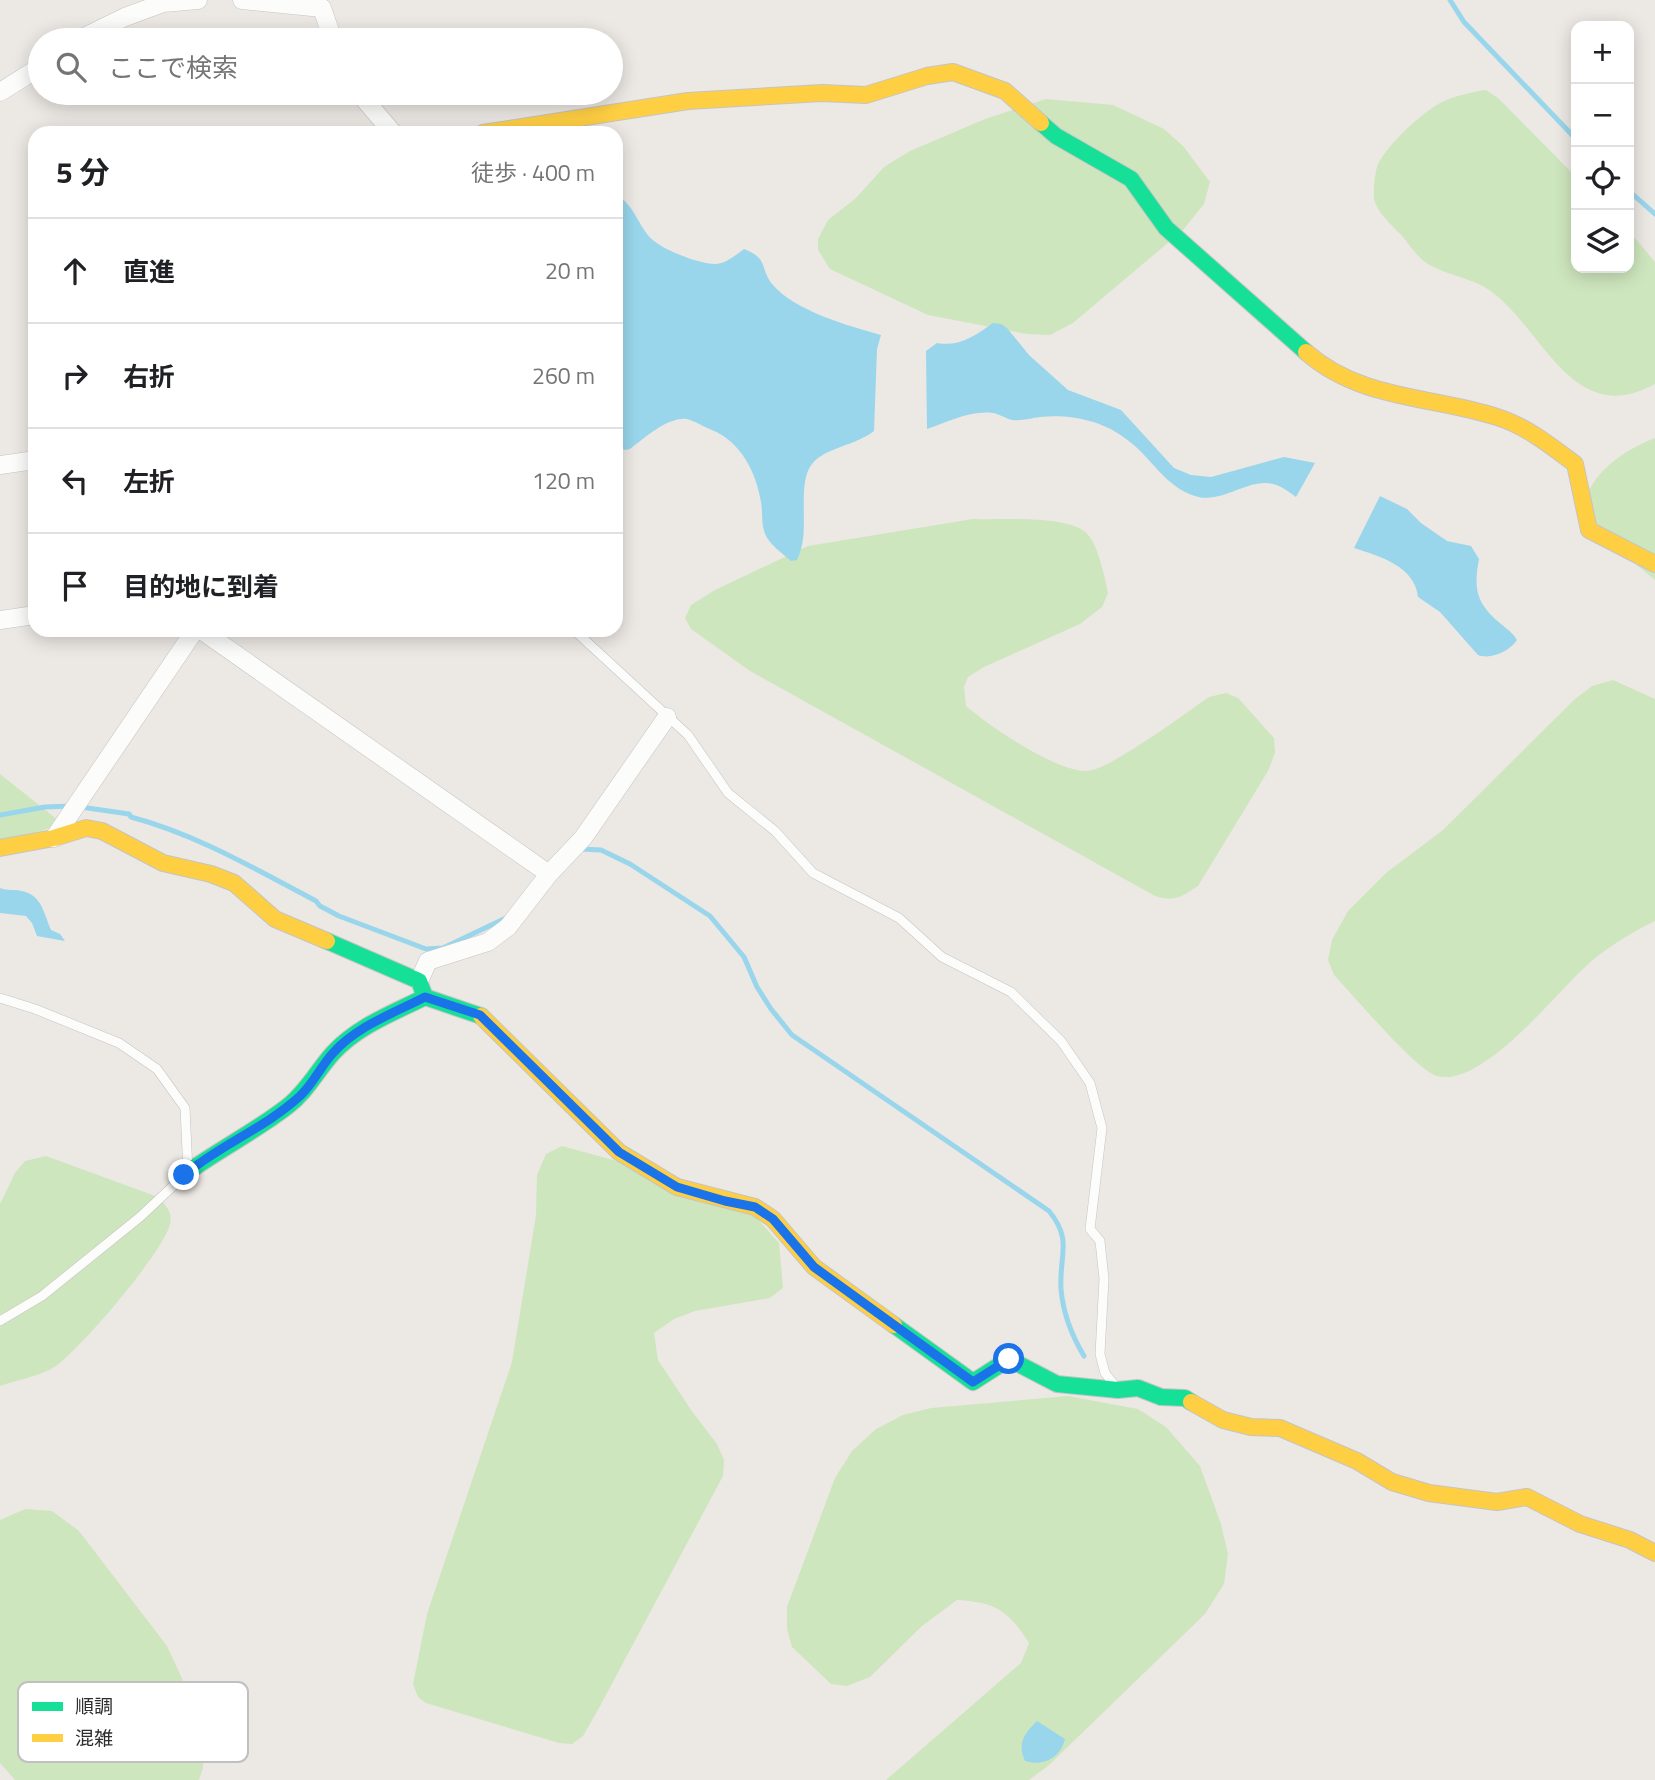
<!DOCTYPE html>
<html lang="ja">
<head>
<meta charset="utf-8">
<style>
	body { margin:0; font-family:"Titillium Web","Noto Sans JP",sans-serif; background:#f6f6f6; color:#202124 }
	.controls { position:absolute; right:21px; top:21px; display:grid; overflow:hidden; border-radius:14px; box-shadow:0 4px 18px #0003 }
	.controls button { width:63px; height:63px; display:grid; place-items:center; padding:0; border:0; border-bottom:2px solid #e0e0e0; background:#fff; color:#202124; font:35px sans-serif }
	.stop { position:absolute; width:21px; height:21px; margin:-16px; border:5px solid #1a73e8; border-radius:50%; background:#fff }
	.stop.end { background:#1a73e8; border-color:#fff; box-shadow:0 2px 7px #0008 }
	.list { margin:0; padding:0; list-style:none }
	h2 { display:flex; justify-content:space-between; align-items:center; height:91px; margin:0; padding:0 28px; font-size:30px }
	h2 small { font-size:23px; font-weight:400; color:#757577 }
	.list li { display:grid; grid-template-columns:46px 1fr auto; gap:21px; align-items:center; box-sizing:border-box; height:105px; padding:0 28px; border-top:2px solid #e0e0e0 }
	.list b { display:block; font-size:26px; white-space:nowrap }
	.list em { font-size:23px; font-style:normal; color:#757577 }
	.icon { flex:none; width:38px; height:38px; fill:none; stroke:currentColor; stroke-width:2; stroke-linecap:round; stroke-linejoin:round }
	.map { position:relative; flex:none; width:1655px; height:1780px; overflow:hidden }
	.search { position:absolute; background:#fff; box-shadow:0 4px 18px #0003; left:28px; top:28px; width:595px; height:77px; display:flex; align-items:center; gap:18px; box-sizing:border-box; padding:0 24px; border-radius:38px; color:#757577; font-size:26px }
	.panel { position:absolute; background:#fff; box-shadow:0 4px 18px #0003; left:28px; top:126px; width:595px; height:511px; border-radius:21px }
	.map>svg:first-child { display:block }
	.green { fill:#cee6be }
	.water { fill:#99d6ec }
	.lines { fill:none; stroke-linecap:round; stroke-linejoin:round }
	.stream { stroke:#99d6ec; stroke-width:5 }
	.lane-casing { stroke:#c5c4c5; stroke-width:10 }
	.street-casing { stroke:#c5c4c5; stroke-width:19 }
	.fast-casing { stroke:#c5c4c5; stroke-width:18 }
	.slow-casing { stroke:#c5c4c5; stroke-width:18 }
	.lane { stroke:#fcfcfb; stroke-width:9 }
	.street { stroke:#fcfcfb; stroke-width:18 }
	.fast { stroke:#16e098; stroke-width:16 }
	.slow { stroke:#ffcf43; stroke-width:16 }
	.route { stroke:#1a73e8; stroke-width:9 }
	.key { fill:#fff; stroke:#c0c0c0; stroke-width:2 }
	.key-label { font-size:19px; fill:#2e2e2e }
</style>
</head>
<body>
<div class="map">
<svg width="1655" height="1780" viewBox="0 0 1655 1780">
	<rect width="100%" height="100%" fill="#ece8e4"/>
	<path class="green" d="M1486 90 1498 98 1576 177V268H1629V231L1655 262V384C1573 429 1545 332 1492 292 1474 278 1448 276 1428 264 1419 259 1410 246 1403 237 1394 227 1377 213 1374 199 1373 190 1375 169 1379 162 1391 142 1419 115 1440 103 1454 96 1471 92 1486 90Z
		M1046 99 1113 105 1164 129 1183 146 1210 182 1204 204 1183 230 1073 323 1050 335 1027 334 928 315 830 269 818 250V239L828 220 856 198 884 167 910 151 985 119Z
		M1655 438V580L1587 524C1573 484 1622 450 1655 438Z
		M973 519C1000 520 1074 514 1089 536 1099 549 1105 578 1108 593L1102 607 1080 624 984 667 968 677 964 687 966 706C989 726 1056 772 1087 771 1108 771 1187 712 1209 697L1226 693 1238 698 1274 738 1275 753 1268 771 1198 886C1180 897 1176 902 1155 896L750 671 691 629 685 618 691 605 715 590 808 546Z
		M1613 680 1655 699V921C1630 933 1604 949 1584 968 1554 996 1481 1088 1437 1076 1415 1069 1354 996 1334 975L1328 960 1332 940 1348 911 1386 873 1443 830 1575 699 1592 686Z
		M0 774 63 824 0 844Z
		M562 1146 701 1184 738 1197 779 1243 783 1288 770 1298 695 1311 674 1319 654 1333 658 1360 691 1410 717 1444 724 1460 723 1476 599 1708 583 1736 572 1744 559 1743 426 1703 418 1697 413 1684 427 1614 512 1362 536 1215 537 1175 546 1154Z
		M46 1156 158 1197C166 1205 173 1213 170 1224 163 1253 81 1348 56 1366 41 1376 17 1380 0 1386V1204L15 1173 25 1161Z
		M1068 1396 1138 1409 1166 1427 1200 1466 1221 1524 1228 1554 1224 1584 1205 1614 1048 1766 1029 1780H886L1021 1663 1029 1643C1008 1610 995 1602 957 1600L922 1626 870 1677 847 1686 831 1684 792 1647 787 1629V1607L835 1478 852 1451 876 1429 903 1415 931 1408Z
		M25 1509 52 1511 79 1531 167 1646 204 1726 203 1768 199 1780H15L0 1763V1520Z"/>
	<path class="water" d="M616 195C635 204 638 228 654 241 666 251 700 264 715 264 725 264 736 255 744 249 770 259 759 269 773 285 795 311 849 326 881 335L877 349 874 431C857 445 824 448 812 464 799 479 806 519 803 539 802 546 800 554 797 560L791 561C782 553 770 545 765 534 761 524 763 513 761 502 756 472 741 442 712 430 704 427 695 421 687 419 667 417 645 438 630 449L625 450 616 446Z
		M993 323 1001 324 1007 328 1029 355 1068 390 1121 410 1174 468 1191 475 1211 477 1284 457 1315 463 1296 497C1289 492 1282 486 1273 484 1247 478 1222 505 1195 496 1167 488 1152 459 1130 442 1105 421 1072 414 1040 417 1032 418 1021 421 1013 420 1006 419 1000 414 993 413 970 410 948 422 927 429L926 351 937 343C959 347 975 336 993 323Z
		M1380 496 1407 509 1421 523 1447 541 1471 546 1479 559C1473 590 1477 604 1501 624 1507 629 1513 633 1517 640 1510 651 1491 660 1478 655L1440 612 1418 597C1415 566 1379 556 1354 548Z
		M0 888C8 891 15 889 22 891 42 895 44 914 51 930L60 934 65 941 37 936 32 923 26 916 0 913Z
		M1037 1721 1065 1739C1061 1757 1044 1767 1025 1761 1017 1743 1024 1734 1037 1721Z"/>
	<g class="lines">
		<path class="stream" d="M1450 0 1464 22 1576 139
			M1629 191 1655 214
			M0 815 45 807 74 806 129 814 131 817C198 835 255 869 316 901L320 906 339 916 426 949 443 948 508 917
			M580 849 601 850 630 864 710 916 744 957 757 987 771 1009 792 1035 1049 1211C1073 1240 1059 1255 1061 1289 1063 1313 1072 1336 1084 1356"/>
		<defs>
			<path id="lane" d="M574 630 688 735 728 793 775 831 813 873 899 918 942 957 1011 992 1061 1041 1090 1083 1102 1128 1090 1229 1100 1241 1104 1279 1100 1354 1105 1373 1113 1383
				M0 998 35 1009 119 1043 157 1069 185 1108 188 1172 140 1217 42 1296 0 1321"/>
			<path id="street" d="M242 0 322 8
				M322 8 333 40
				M78 40 125 17 163 3 198 0
				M0 92 40 67
				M359 93 393 133
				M0 465 35 460
				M0 620 35 615
				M201 630 549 874
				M54 838 195 630
				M419 981 428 961 488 942 508 927 549 874 583 838 667 717"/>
			<path id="fast" d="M1041 123 1056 136 1131 179 1166 228 1306 352
				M327 941 419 981 425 997
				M188 1172C220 1149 256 1131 288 1106 307 1091 317 1071 333 1053 358 1026 393 1013 425 997L481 1016
				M894 1325 973 1382 1009 1359 1057 1384 1118 1390 1138 1388 1161 1397 1185 1398 1191 1402"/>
			<path id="slow" d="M483 133 688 101 822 93 866 95 927 76 953 72 1005 91 1041 123
				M1306 352C1360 400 1432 396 1497 417 1526 426 1551 446 1575 464L1589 530 1655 564
				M0 848 54 838 86 828 102 831 163 863 211 874 234 883 275 919 327 941
				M481 1016 619 1152 677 1187 755 1207 773 1219 814 1267 894 1325
				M1191 1402 1223 1420 1251 1427 1280 1428 1357 1461 1392 1482 1429 1493 1497 1502 1527 1497 1580 1524 1630 1540 1655 1553"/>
		</defs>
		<use href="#lane" class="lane-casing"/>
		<use href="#street" class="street-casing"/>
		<use href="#fast" class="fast-casing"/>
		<use href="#slow" class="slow-casing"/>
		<use href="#lane" class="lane"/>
		<use href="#street" class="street"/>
		<use href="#fast" class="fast"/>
		<use href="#slow" class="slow"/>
	</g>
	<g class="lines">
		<path class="route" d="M184 1175C220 1145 265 1128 300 1096 313 1084 321 1066 333 1053 357 1026 394 1013 425 997L480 1015 619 1152 677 1187 725 1201 755 1207 773 1219 814 1267 973 1382 1009 1359"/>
	</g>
	<rect x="18" y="1682" width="230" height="80" rx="10" class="key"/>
	<rect x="32" y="1702" width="31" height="9" fill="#16e098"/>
	<rect x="32" y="1734" width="31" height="8" fill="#ffcf43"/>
	<g class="key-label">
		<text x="75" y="1713">順調</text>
		<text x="75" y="1745">混雑</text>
	</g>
</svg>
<div class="controls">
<button>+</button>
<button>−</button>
<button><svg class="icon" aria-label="locate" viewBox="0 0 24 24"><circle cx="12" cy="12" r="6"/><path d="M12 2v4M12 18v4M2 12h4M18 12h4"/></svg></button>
<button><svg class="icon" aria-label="layers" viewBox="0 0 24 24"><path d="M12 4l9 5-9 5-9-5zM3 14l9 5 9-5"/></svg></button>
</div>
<div class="stop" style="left:1009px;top:1359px"></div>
<div class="stop end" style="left:184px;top:1175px"></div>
<div class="search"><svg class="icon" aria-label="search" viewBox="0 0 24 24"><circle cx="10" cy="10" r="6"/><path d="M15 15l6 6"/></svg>ここで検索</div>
<section class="panel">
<h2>5 分<small>徒歩 · 400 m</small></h2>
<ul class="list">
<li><svg class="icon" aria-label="ahead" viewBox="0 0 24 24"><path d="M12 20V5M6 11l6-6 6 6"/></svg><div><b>直進</b></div><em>20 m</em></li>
<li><svg class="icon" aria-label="right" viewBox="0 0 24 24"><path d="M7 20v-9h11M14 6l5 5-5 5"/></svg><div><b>右折</b></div><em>260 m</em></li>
<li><svg class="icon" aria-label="left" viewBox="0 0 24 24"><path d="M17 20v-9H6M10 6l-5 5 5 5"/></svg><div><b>左折</b></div><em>120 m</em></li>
<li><svg class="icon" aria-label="arrive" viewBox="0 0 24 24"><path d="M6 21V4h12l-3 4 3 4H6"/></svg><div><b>目的地に到着</b></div></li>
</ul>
</section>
</div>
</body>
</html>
